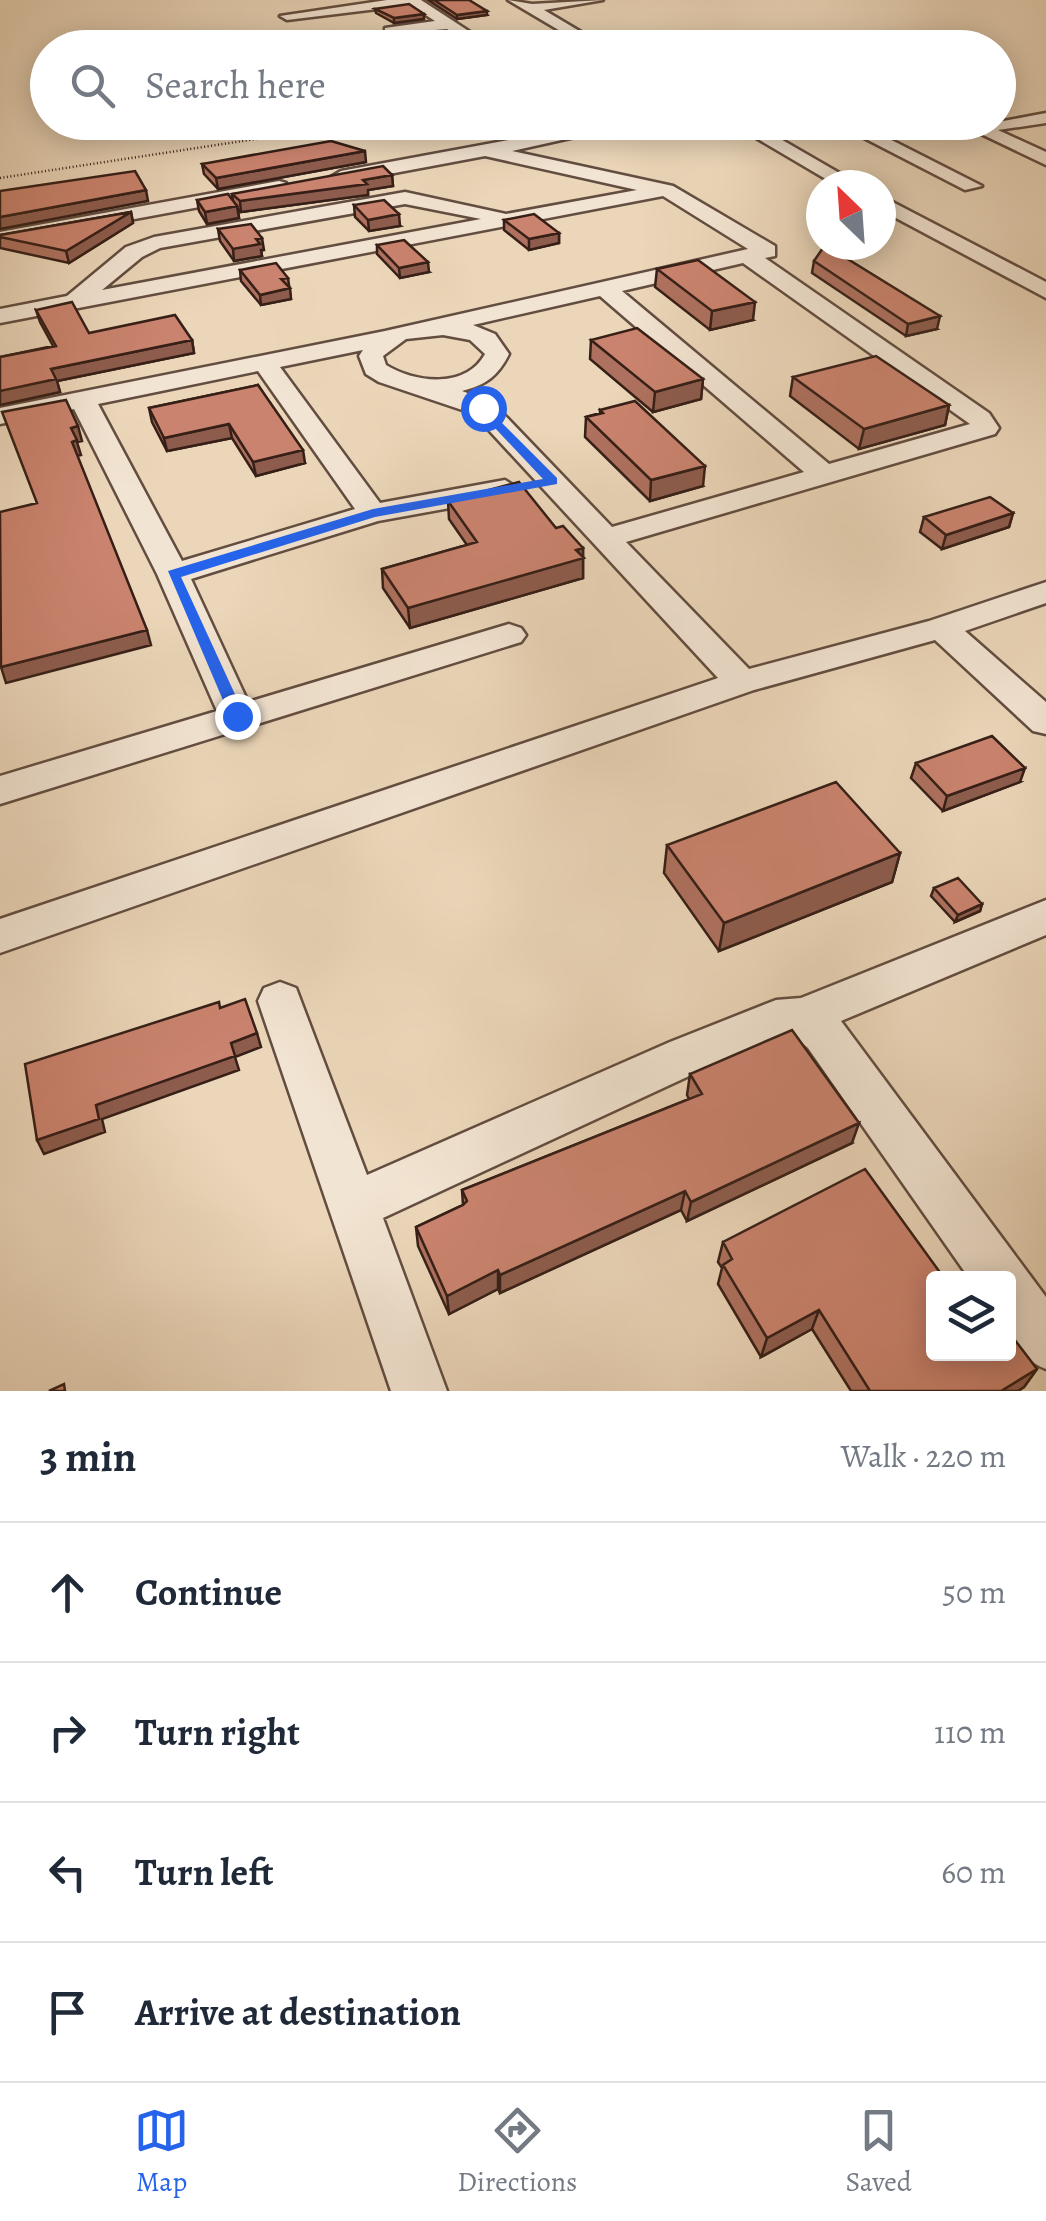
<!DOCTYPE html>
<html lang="en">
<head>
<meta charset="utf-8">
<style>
	body { margin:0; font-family:Alegreya,serif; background:#f2f2f3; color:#1f2937 }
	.controls { position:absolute; right:30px; bottom:30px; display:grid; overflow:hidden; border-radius:10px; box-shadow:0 5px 25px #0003 }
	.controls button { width:90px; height:90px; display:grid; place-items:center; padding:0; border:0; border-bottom:2px solid #e0e1e3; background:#fff; color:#1f2937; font:50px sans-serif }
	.compass { position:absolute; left:806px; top:170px; width:90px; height:90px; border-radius:50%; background:#fff; box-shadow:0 5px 25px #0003; rotate:335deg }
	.stop { position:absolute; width:30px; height:30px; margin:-22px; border:8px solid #2563eb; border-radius:50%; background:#fff }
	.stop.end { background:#2563eb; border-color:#fff; box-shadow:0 2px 10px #0008 }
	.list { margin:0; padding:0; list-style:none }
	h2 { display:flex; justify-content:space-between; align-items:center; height:130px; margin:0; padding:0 40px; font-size:42px }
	h2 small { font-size:32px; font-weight:400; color:#747a83 }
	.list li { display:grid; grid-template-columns:65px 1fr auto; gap:30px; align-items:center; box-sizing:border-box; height:140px; padding:0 40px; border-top:2px solid #e0e1e3 }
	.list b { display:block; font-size:38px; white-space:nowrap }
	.list em { font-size:32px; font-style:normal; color:#747a83 }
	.icon { flex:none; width:55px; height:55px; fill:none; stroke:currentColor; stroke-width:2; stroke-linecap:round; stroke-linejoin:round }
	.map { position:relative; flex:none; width:1046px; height:1391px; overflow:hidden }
	.search { position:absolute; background:#fff; box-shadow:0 5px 25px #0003; left:30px; right:30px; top:30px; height:110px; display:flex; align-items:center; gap:25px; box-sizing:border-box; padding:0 35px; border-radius:55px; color:#747a83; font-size:38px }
	.sheet { height:690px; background:#fff }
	nav { display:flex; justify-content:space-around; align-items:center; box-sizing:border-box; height:140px; border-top:2px solid #e0e1e3; background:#fff; font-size:28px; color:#747a83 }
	nav a { display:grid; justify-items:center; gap:5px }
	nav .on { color:#2563eb }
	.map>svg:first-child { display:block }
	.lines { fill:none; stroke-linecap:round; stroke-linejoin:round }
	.street-casing { stroke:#634d40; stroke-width:5 }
	.path { stroke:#361f17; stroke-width:2.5; stroke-dasharray:1 2.5; stroke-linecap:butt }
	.street { fill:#f2e4d2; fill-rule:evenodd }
	.wall { fill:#ae715f; stroke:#361f17; stroke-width:2.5 }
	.shaded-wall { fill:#8d5c4d; stroke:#361f17; stroke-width:2.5 }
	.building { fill:#ca836e; stroke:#361f17; stroke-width:2.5 }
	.route { fill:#2563eb }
</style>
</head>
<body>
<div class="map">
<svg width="1046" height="1391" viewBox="0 0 1046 1391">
	<rect width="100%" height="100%" fill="#ebd6b9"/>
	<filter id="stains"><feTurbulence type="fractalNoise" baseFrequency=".002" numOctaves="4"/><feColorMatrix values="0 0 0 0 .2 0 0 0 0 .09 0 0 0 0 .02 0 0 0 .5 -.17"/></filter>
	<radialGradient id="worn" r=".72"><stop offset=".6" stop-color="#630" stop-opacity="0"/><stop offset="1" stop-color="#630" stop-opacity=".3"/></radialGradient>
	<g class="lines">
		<defs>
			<path id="street" d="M387 0H421L484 41 472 44 447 29 385 34V28L435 21 410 5 287 20 280 16Z
				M508 0 532 4 603 0 544 10 608 48H589Z
				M1046 113V123L998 130 1046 152V165L956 122H998Z
				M607 122 620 127 512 151 673 186 775 246V256L765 258 989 413 999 428 995 434 626 542 749 669 929 621 1046 582V603L965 631 1046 702V734L1033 731 935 640 754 690 0 953V919L718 678 474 414 379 382 366 374 359 356 363 350 280 367 380 503 505 480 519 489 505 498 378 521 191 579 248 702 509 624 521 628 526 635 521 642 0 804V776L217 711 157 574 74 409 0 424V408L385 331 748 249 663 196 0 323V309L67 296 126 247 154 237 405 192 506 214 637 190 485 156 341 183 331 177 341 171ZM405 204 481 219 102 290 142 257 160 248ZM743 263 970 424 829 464 622 291ZM600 296 804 472 612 527 492 402 462 391C486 385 498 376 509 354L495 334 473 325ZM443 335 470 340 485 354C466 389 415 383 386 365L383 356 406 339ZM258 371 355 509 182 561 98 404Z
				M729 122H751L860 185H836Z
				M833 122H856L982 186 965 190Z
				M279 181 286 183V191L0 244V232Z
				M881 196 1046 282V298L881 210Z
				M1046 900V935L841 1021 1046 1297V1369C1004 1352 1008 1319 1008 1278H969L808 1048 795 1037 779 1038 702 1070 383 1218 447 1391H391L258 1001 264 988 280 982 296 988 367 1175 670 1042 776 1000 801 998Z"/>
		</defs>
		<use href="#street" class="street-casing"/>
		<path class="path" d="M0 178 367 122"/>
		<use href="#street" class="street"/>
	</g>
	<path class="wall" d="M428 0H469L487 15 457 19Z
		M375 9 424 19 394 23 376 13Z
		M366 162 218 189 204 174 202 164Z
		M392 175 393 186 368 190V195L241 212 238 209 239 218 207 224 199 211 197 200 233 201 232 194Z
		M354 205 400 226 369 231 355 217Z
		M131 212 133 223 69 263 0 248V235Z
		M504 220 559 233V243L529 250 504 230Z
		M218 229 264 250H261L262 256 234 261 220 241Z
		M377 245 429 272 400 278 377 254Z
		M814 261 937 329 906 336 812 273Z
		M657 269 753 320 710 330 655 287Z
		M240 270 288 278 291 299 261 305 241 281Z
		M36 310 89 333 192 340 194 353 57 381 60 392 0 405V357L53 346 40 322Z
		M591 340 703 379 701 399 653 412 590 359Z
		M793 377 949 405 945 425 859 449 790 396Z
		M258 385 305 463 256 476 232 438 167 451 152 422 149 408Z
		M600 410 703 486 650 501 585 437 586 417 600 413Z
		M448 501 556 528 583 548V578L410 628 383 588 382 569 467 545 449 519Z
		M1013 513 1009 527 942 549 920 532 924 517Z
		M916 763 1020 782 943 811 911 778Z
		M667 845 900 853 892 882 719 951 664 873Z
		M934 888 982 904 980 911 955 922 931 896Z
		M690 1074 852 1143 687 1221 681 1210 500 1293 498 1289 449 1314 418 1246 416 1227 463 1205 462 1190 689 1099 687 1095Z
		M723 1242 934 1278 1037 1369 1024 1387 1018 1391H851L812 1329 761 1357 718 1284 722 1268 718 1262Z"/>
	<path class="shaded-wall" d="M487 11V15L457 19V15Z
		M424 14V19L394 23V18Z
		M365 151 366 162 218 189 216 178Z
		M392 175 393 186 368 190V195L241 212 240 201Z
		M146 190 148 201 0 229V217Z
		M237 206 239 218 207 224 205 212Z
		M131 212 133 223 69 263 66 251Z
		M399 214 400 226 369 231 368 220Z
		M559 233V243L529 250V239Z
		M262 238 264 250H261L262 256 234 261 233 249 256 239Z
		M428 262 429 272 400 278 399 268Z
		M290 288 291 299 261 305 260 295Z
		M755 302 753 320 710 330 712 311Z
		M940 316 937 329 906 336 908 324Z
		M192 340 194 353 57 381 60 392 0 405V391L51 369Z
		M703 379 701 399 653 412 655 392Z
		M949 405 945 425 859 449 864 429Z
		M229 424 232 438 167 451 164 438Z
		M78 426 82 441 77 442 81 455 76 456 72 442 71 428Z
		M303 450 305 463 256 476 253 462Z
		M705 466 703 486 650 501 651 480Z
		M1013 513 1009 527 942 549 946 535Z
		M583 548V578L410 628 408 608Z
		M147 630 151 645 6 683 1 667Z
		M1025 768 1020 782 943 811 947 796Z
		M900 853 892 882 719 951 724 923Z
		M982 904 980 911 955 922 958 915Z
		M257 1033 261 1047 235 1057 239 1070 102 1119 105 1132 44 1154 37 1140 96 1105 231 1043Z
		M859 1123 852 1143 687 1221 691 1202Z
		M685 1191 681 1210 500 1293V1275Z
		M498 1270V1289L449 1314 447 1296Z
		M819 1310 812 1329 761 1357 767 1338Z
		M1037 1369 1024 1387 1018 1391H1001Z"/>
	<path class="building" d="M434 0H469L487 11 457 15Z
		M409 4 424 14 394 18 375 9Z
		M331 141 365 151 216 178 202 164Z
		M383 166 392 175 363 180 367 184 240 201 232 194Z
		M135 171 146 190 0 217V191Z
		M228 194 237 206 205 212 197 200Z
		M384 200 399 214 368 220 354 205Z
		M131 212 66 251 0 237V235Z
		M534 214 559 233 529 239 504 220Z
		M251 224 262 238 256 239 260 244 233 249 218 229Z
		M404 240 428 262 399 268 377 245Z
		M825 245 940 316 908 324 814 261Z
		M698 260 755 302 712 311 657 269Z
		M276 263 288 278 281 279 290 288 260 295 240 270Z
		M72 302 89 333 175 315 192 340 51 369 56 379 0 391V357L56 346 36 310Z
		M637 328 703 379 655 392 591 340Z
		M876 356 949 405 864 429 793 377Z
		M258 385 303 450 253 462 229 424 164 438 149 408Z
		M66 400 78 426 71 428 77 440 72 442 147 630 1 667 0 512 37 503 2 412Z
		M635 401 705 466 651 480 586 417 603 413 600 410Z
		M519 482 556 528 563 526 583 548 576 550 584 558 408 608 382 569 477 542 448 501Z
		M990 497 1013 513 946 535 924 517Z
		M992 736 1025 768 947 796 916 763Z
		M836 782 900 853 724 923 667 845Z
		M958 878 982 904 958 915 934 888Z
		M245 999 257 1033 231 1043 235 1056 96 1105 99 1119 37 1140 25 1064 219 1002 220 1008Z
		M792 1030 859 1123 691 1202 685 1191 500 1275 498 1270 447 1296 416 1227 463 1205 467 1201 462 1190 702 1094 690 1074Z
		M865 1169 944 1278H934V1354H1008V1331L1037 1369 1001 1391H870L819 1310 767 1338 723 1265 732 1259 723 1242Z
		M64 1384 65 1391H49Z"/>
	<path class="route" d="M483 404 557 478V484L375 517 181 577 245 716 231 719 168 571 373 509 543 479 479 411Z"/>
	<rect width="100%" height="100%" filter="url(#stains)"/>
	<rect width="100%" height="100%" fill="url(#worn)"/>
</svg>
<div class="controls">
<button><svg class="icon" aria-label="layers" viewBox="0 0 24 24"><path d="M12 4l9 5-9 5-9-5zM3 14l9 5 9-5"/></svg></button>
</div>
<svg class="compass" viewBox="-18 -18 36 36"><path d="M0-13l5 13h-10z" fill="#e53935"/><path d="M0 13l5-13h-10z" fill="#747a83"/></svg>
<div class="stop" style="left:483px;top:408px"></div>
<div class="stop end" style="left:237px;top:716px"></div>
<div class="search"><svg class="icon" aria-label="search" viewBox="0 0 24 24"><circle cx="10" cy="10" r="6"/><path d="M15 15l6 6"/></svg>Search here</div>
</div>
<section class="sheet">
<h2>3 min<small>Walk · 220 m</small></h2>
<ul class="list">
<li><svg class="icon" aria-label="ahead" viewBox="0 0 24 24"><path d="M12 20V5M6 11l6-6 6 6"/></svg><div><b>Continue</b></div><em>50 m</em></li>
<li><svg class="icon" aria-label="right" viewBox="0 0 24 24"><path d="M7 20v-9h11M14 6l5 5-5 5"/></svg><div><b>Turn right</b></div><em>110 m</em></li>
<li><svg class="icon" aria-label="left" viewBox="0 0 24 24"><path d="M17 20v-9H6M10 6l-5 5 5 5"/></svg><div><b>Turn left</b></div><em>60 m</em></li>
<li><svg class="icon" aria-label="arrive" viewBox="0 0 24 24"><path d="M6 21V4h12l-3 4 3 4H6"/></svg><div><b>Arrive at destination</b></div></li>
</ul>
</section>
<nav>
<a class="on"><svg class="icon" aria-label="map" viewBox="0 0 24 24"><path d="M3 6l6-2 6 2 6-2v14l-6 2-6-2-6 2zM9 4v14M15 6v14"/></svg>Map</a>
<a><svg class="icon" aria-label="directions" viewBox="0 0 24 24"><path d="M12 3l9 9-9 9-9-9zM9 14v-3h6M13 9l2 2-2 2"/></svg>Directions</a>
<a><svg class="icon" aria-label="saved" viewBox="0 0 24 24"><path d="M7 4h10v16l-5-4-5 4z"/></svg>Saved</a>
</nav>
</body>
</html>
